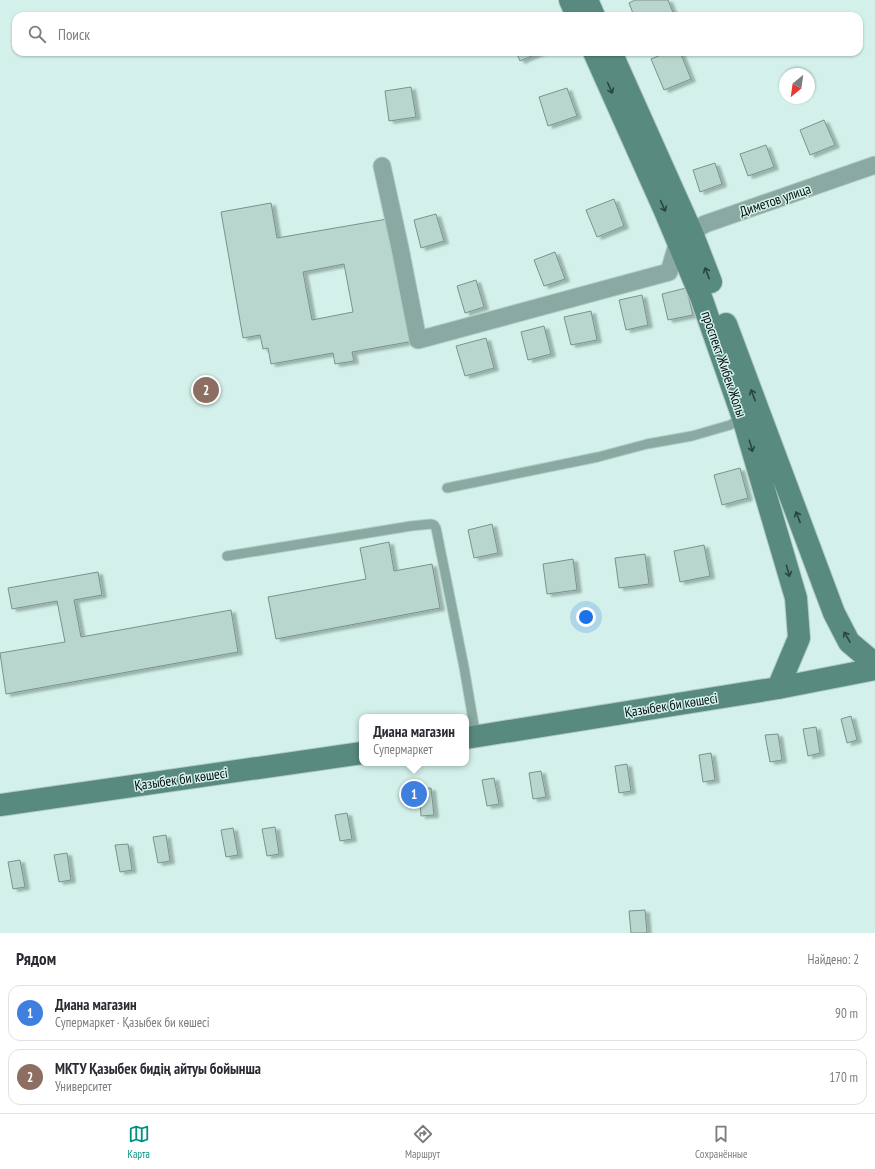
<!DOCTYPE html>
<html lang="ru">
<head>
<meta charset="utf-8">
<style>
	body { margin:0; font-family:"PT Sans Narrow",sans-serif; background:#f7f7f7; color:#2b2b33 }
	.compass { position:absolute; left:779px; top:68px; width:36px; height:36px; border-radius:50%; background:#fff; box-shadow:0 1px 3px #0004; rotate:209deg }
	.you { position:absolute; left:586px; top:617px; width:14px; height:14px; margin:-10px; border:3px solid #fff; border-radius:50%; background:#1a73e8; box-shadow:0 0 0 6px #1a73e833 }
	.badge { display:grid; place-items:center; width:26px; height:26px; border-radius:50%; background:#009280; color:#fff; font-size:13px; font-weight:700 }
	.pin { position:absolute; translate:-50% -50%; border:2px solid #fff; box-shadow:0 1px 4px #0006 }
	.popup { position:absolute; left:359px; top:714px; width:110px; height:52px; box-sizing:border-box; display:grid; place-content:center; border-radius:8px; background:#fff; filter:drop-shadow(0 1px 3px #0005); font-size:13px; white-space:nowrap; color:#7c7c81 }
	.popup b { font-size:15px; color:#2b2b33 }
	.popup::after { content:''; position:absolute; left:50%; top:100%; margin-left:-8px; border:8px solid transparent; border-top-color:#fff }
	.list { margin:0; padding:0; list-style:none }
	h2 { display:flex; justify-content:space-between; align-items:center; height:52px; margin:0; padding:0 16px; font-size:17px }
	h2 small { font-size:13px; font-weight:400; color:#7c7c81 }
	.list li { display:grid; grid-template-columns:26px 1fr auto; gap:12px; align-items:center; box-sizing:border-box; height:56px; margin:0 8px 8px; padding:0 8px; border:1px solid #e1e1e2; border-radius:12px }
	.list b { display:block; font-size:15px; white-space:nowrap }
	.list p { margin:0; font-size:13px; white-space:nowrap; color:#7c7c81 }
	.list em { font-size:13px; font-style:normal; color:#7c7c81 }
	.icon { flex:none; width:22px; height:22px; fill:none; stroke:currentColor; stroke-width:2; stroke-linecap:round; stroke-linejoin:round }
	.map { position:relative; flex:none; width:875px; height:933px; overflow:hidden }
	.search { position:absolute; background:#fff; box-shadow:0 1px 3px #0004; left:12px; right:12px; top:12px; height:44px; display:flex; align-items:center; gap:10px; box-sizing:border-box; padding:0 14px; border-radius:12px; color:#7c7c81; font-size:15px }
	.sheet { height:180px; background:#fff }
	nav { display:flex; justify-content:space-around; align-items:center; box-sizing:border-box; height:56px; border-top:1px solid #e1e1e2; background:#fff; font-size:11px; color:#7c7c81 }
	nav a { display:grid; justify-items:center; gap:2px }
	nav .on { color:#009280 }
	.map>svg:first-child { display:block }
	.building { fill:#b8d5ce; stroke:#78938c; fill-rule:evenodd; filter:url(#shadow) }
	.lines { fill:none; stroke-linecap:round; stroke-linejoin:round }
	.lane-casing { stroke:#b2cdc6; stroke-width:11 }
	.street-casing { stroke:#b2cdc6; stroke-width:19 }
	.secondary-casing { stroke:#b2cdc6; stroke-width:24 }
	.lane { stroke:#89a9a2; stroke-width:9 }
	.street { stroke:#89a9a2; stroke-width:17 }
	.secondary { stroke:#588a7f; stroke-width:22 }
	.oneway { stroke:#2a4640 }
	.labels { text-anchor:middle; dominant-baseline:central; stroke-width:3; stroke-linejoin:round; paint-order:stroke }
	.street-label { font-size:14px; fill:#050e0c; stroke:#d3f1ea }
</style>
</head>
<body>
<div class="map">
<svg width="875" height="933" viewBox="0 0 875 933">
	<defs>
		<filter id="shadow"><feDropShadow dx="4.5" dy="2.5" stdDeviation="1" flood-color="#0004"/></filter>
	</defs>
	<rect width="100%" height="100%" fill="#d3f1ea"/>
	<path class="building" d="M635 0H668L674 15 670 16H634L629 3Z
		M516 52H541L520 61Z
		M668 52H680L691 79 664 90 651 59Z
		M411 87 416 117 389 121 385 91Z
		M567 88 577 116 548 126 539 97Z
		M824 120 835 145 810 155 800 130Z
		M766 145 774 167 748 176 740 154Z
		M715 163 722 184 700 192 693 170Z
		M614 199 624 226 597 237 586 210Z
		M271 203 277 238 393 218 414 341 352 352 354 361 335 364 333 353 271 364 268 348 263 349 260 335 243 338 221 212ZM344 264 353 312 312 320 303 272Z
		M436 214 444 241 421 248 414 220Z
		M555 252 565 279 544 286 534 260Z
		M476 280 484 307 465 313 457 286Z
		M686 288 693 315 668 320 662 294Z
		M642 295 648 325 626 330 619 300Z
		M591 311 597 340 571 345 564 317Z
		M544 326 551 354 528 360 521 332Z
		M486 338 494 368 465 376 456 346Z
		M740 468 748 498 722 505 714 475Z
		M492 524 498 553 474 558 468 530Z
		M389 542 394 571 432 564 440 608 276 639 268 597 366 579 360 548Z
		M704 545 710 576 680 582 674 551Z
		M645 554 649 584 619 588 615 558Z
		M573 559 577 590 547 594 543 564Z
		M98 572 102 595 74 600 81 637 231 610 238 652 6 694 0 653 65 642 57 601 12 609 8 588Z
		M851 716 857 740 847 743 841 719Z
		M816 727 820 753 808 756 803 729Z
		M778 734 782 760 770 762 765 735Z
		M711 753 715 780 703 782 699 755Z
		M627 764 631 791 619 793 615 766Z
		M541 771 546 797 533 799 529 773Z
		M494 778 499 804 487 806 482 780Z
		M431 788 434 815 421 816 419 789Z
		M347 813 352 839 340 841 335 815Z
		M275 827 279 854 267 856 262 829Z
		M233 828 238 855 226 857 221 830Z
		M166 835 170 861 158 863 153 837Z
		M128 844 132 870 120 872 115 845Z
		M67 853 71 880 59 882 54 855Z
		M20 860 25 887 13 889 8 862Z
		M645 910 647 933H631L629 911Z"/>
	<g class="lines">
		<defs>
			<path id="lane" d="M447 488 598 457 647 444 692 436 730 425 743 418
				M227 556 411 526 431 524 434 525 436 528 464 667 476 737"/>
			<path id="street" d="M382 166 400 248 418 340 669 272 678 241 705 224 875 165"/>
			<path id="secondary" d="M570 0 577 16
				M587 0 594 16
				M594 52 665 211 701 297 743 418 796 598 799 638 778 688
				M611 52 692 233 711 282
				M726 324 834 613 849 642 875 664
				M466 738 778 688 875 669
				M0 805 362 753"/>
		</defs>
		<use href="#lane" class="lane-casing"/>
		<use href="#street" class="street-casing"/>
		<use href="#secondary" class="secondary-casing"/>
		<use href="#lane" class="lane"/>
		<use href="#street" class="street"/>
		<use href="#secondary" class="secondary"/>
	</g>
	<defs><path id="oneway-shaft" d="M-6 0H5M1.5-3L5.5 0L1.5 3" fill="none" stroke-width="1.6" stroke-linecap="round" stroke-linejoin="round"/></defs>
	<g class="oneway">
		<use href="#oneway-shaft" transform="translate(610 88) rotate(66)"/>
		<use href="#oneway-shaft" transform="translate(663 206) rotate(66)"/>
		<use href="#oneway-shaft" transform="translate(707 273) rotate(-111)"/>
		<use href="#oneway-shaft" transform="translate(753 395) rotate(-111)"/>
		<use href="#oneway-shaft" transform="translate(751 446) rotate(74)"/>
		<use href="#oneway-shaft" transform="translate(798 517) rotate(-111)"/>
		<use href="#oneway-shaft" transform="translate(788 571) rotate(74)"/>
		<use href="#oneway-shaft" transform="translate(847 637) rotate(-120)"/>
	</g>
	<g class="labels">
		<g class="street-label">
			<text transform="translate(775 200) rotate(-19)">Диметов улица</text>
			<text transform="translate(724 364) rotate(71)">проспект Жибек Жолы</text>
			<text transform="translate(671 705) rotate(-9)">Қазыбек би көшесі</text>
			<text transform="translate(181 779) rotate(-8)">Қазыбек би көшесі</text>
		</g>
	</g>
</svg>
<svg class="compass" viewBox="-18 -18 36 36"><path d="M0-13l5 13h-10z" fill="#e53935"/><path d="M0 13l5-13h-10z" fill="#7c7c81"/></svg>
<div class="you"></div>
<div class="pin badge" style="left:414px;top:794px;background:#3f7fe0">1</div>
<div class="popup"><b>Диана магазин</b>Супермаркет</div>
<div class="pin badge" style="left:206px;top:390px;background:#8d6e63">2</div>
<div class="search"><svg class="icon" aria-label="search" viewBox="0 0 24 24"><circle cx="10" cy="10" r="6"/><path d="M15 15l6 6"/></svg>Поиск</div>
</div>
<section class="sheet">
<h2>Рядом<small>Найдено: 2</small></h2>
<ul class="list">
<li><span class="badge" style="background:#3f7fe0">1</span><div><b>Диана магазин</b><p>Супермаркет · Қазыбек би көшесі</p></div><em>90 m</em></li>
<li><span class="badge" style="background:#8d6e63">2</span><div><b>МКТУ Қазыбек бидің айтуы бойынша</b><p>Университет</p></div><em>170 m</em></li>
</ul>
</section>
<nav>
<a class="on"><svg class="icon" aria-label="map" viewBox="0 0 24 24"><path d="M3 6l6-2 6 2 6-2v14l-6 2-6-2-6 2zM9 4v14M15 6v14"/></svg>Карта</a>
<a><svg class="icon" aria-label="directions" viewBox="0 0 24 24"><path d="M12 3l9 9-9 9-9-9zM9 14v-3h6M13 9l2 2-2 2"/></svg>Маршрут</a>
<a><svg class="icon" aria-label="saved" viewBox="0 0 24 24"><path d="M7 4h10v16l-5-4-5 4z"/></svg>Сохранённые</a>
</nav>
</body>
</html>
